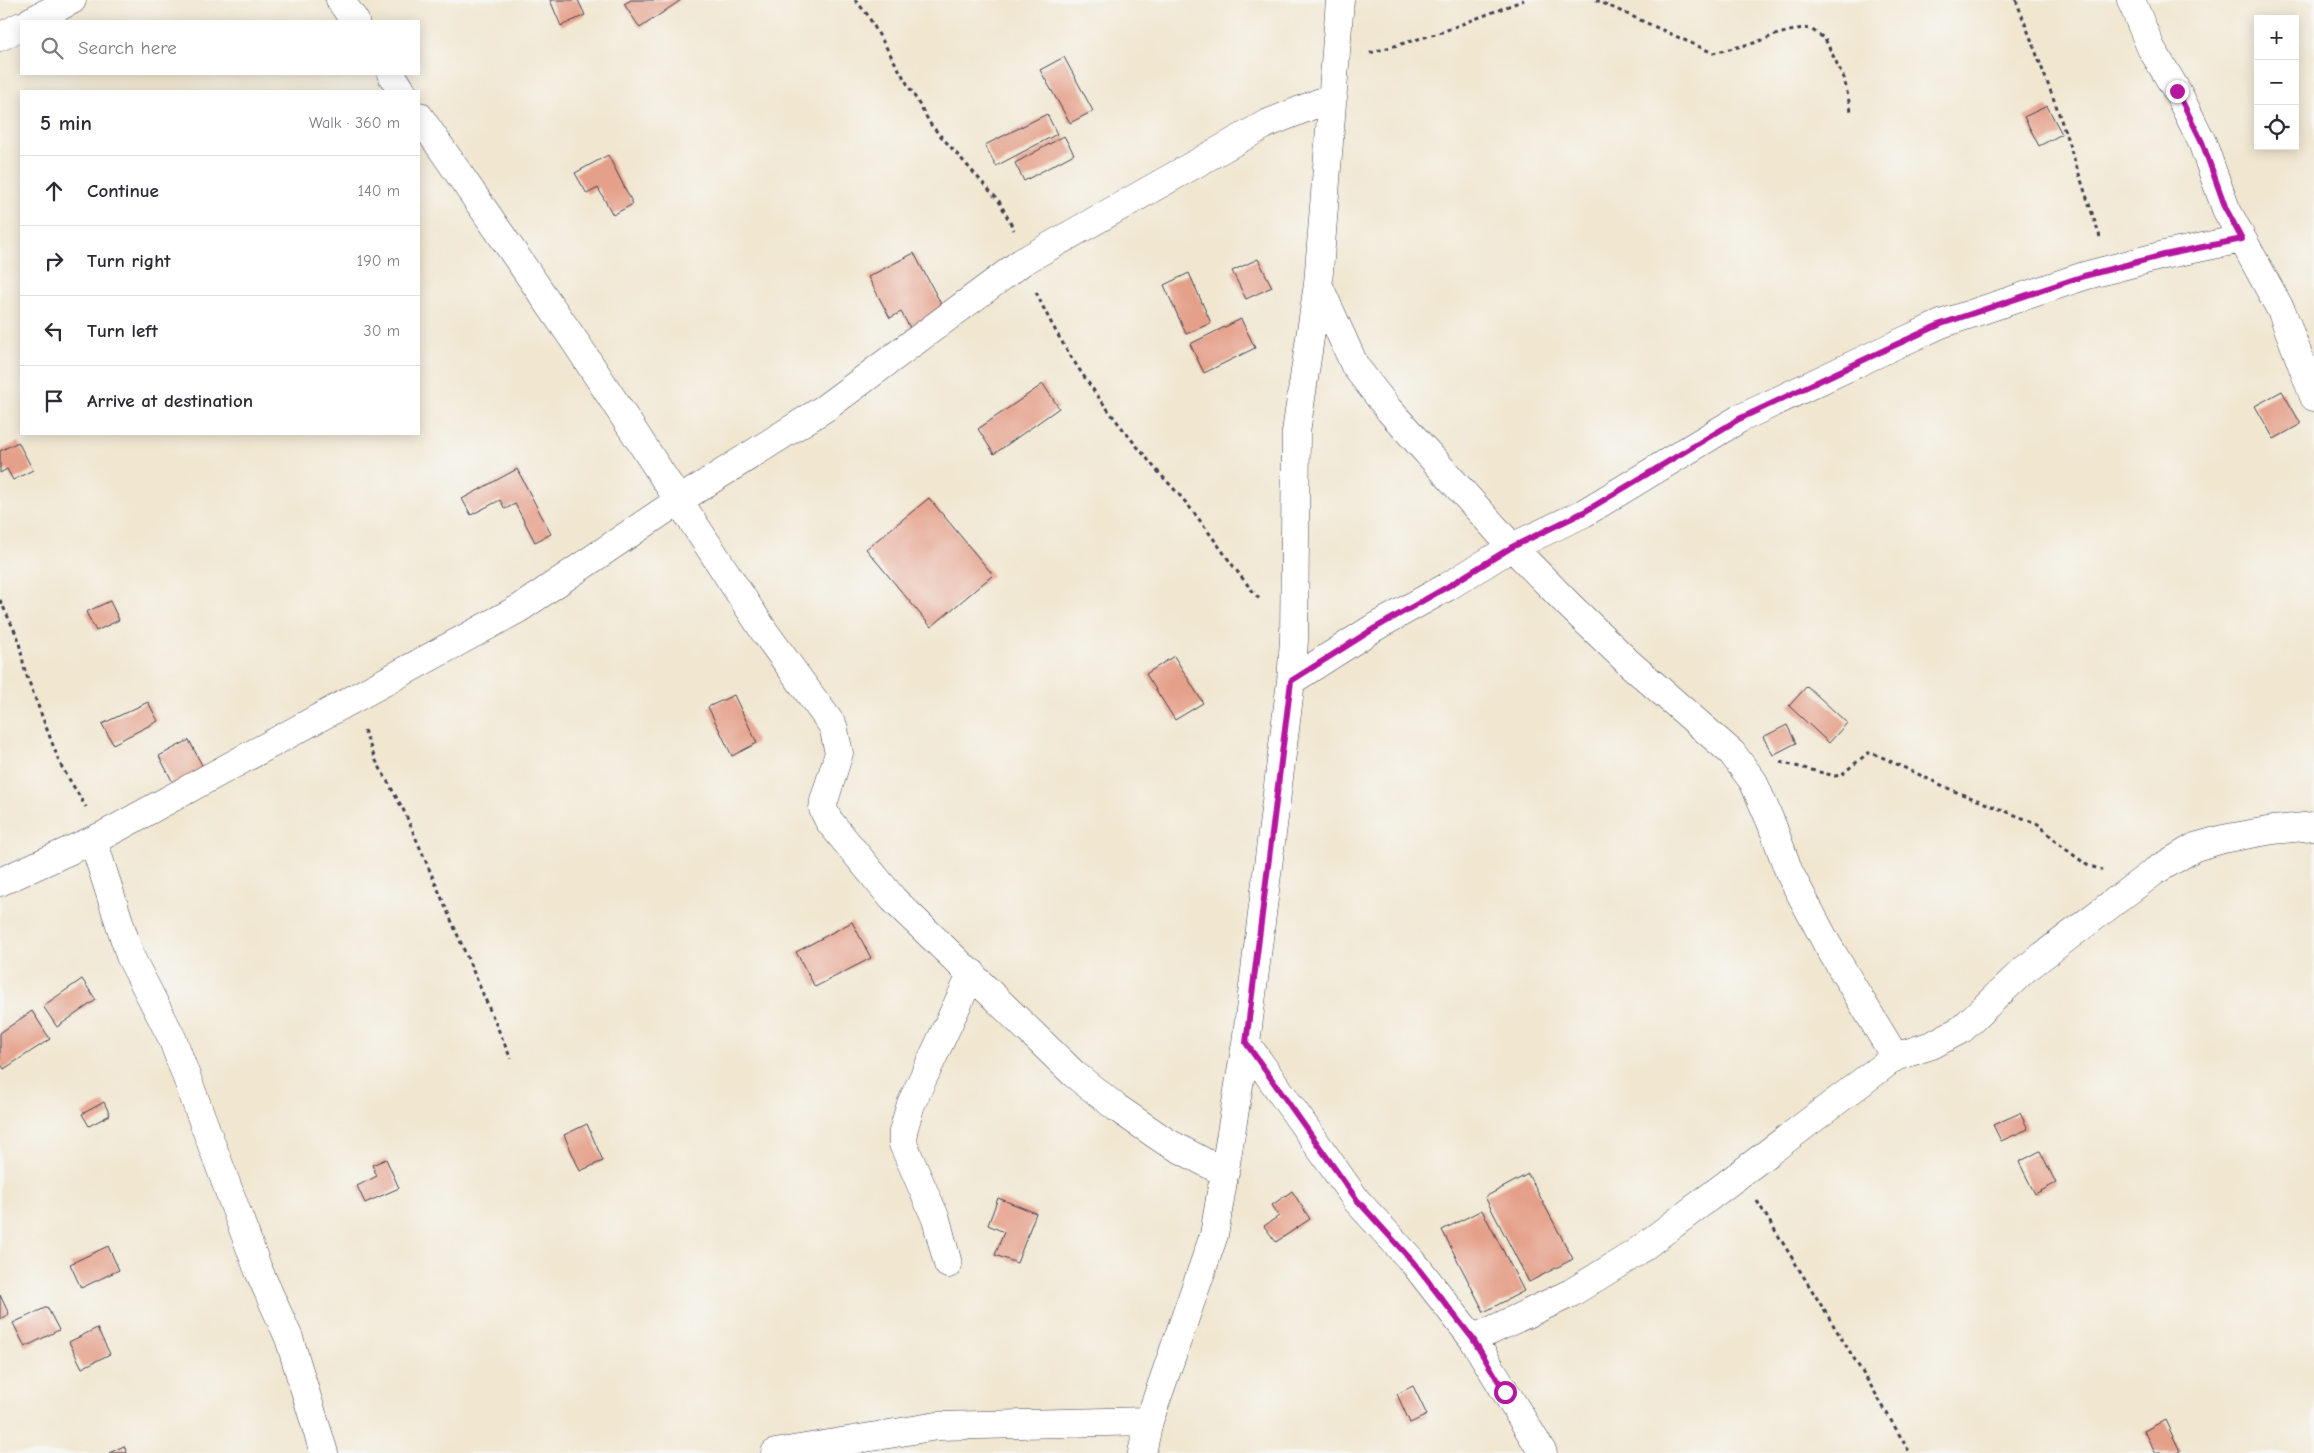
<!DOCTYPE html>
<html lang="en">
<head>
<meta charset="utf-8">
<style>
	body { margin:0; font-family:"Comic Neue",sans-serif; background:#f7f7f7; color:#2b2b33 }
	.controls { position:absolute; right:15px; top:15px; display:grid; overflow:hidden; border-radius:0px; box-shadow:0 2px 12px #0003 }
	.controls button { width:45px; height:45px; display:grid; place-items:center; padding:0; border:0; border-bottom:1px solid #e1e1e2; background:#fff; color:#2b2b33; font:25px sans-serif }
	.stop { position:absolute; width:15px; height:15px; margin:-11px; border:4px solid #b5179e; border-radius:50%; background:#fff }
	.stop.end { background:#b5179e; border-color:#fff; box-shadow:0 1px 5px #0008 }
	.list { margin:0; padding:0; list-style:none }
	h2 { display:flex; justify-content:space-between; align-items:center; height:65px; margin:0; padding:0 20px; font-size:21px }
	h2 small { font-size:16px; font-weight:400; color:#7c7c81 }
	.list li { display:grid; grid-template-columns:32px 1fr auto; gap:15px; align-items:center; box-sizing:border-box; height:70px; padding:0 20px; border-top:1px solid #e1e1e2 }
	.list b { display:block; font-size:19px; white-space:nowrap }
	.list em { font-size:16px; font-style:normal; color:#7c7c81 }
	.icon { flex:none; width:28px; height:28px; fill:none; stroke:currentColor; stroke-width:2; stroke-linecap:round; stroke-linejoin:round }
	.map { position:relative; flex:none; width:2314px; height:1453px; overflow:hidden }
	.search { position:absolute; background:#fff; box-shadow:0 2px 12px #0003; left:20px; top:20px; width:400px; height:55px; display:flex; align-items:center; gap:12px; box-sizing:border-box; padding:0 18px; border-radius:0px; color:#7c7c81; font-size:19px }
	.panel { position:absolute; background:#fff; box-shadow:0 2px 12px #0003; left:20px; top:90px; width:400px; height:345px; border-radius:0px }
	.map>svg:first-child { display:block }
	.building { fill:#e5a08a }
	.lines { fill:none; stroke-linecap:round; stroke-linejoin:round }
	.street-casing { stroke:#414052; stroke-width:29 }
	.path { stroke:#414052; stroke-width:3; stroke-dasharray:4 4; stroke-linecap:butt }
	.street { stroke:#fff; stroke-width:28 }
	.route { stroke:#b5179e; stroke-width:6 }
</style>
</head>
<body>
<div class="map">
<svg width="2314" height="1453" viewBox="0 0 2314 1453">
	<rect width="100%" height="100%" fill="#f6f6f2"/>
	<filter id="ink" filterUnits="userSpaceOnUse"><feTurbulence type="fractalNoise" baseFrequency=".02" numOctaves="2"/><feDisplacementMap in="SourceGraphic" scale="10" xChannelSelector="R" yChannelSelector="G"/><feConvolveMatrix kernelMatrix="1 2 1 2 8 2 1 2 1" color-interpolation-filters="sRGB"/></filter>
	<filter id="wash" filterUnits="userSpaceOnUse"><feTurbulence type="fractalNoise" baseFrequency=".0096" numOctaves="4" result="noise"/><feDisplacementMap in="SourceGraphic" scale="20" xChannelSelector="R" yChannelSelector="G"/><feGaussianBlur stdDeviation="1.12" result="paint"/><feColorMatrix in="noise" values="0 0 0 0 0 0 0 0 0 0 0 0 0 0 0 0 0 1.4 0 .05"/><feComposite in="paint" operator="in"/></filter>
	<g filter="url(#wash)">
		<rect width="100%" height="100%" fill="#f1e7d1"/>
		<g id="blocks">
			<path class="building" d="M550 0H578L585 15 561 26Z
				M631 0H681L640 28 624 4Z
				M1064 57 1093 111 1070 123 1040 70Z
				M2047 106 2062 134 2039 146 2024 117Z
				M1047 114 1057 134 996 166 985 145Z
				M1064 136 1074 154 1024 181 1015 163Z
				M608 155 633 204 613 215 598 188 587 194 575 173Z
				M914 253 947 315 913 333 901 312 890 318 868 277Z
				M1258 259 1272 287 1246 299 1232 271Z
				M1189 273 1211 323 1186 334 1164 285Z
				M1241 319 1255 348 1204 373 1190 344Z
				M1043 384 1059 408 994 454 978 429Z
				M2282 391 2301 424 2274 439 2255 406Z
				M18 442 33 470 13 480 7 469 0 473V451Z
				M517 469 551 534 535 542 515 504 505 509 500 500 471 515 462 499Z
				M929 498 993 575 931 627 866 549Z
				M110 601 119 620 96 631 86 612Z
				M1174 656 1203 703 1175 720 1146 674Z
				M1807 686 1847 723 1829 743 1789 706Z
				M734 695 757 743 732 756 708 707Z
				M148 702 158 721 113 744 102 724Z
				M1787 725 1796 743 1773 755 1763 737Z
				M189 740 207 775 177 790 159 756Z
				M852 922 871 958 815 987 796 952Z
				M82 979 96 1000 57 1027 43 1006Z
				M32 1011 50 1039 4 1069 0 1063V1033Z
				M104 1102 110 1115 89 1126 82 1114Z
				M2020 1113 2028 1129 2001 1141 1993 1125Z
				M587 1124 603 1161 580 1171 564 1135Z
				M2040 1151 2056 1183 2035 1194 2019 1162Z
				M386 1159 399 1188 365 1203 357 1186 377 1176 372 1165Z
				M1528 1174 1573 1259 1529 1282 1485 1197Z
				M1292 1191 1310 1219 1276 1242 1264 1226 1279 1216 1272 1205Z
				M998 1198 1036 1213 1017 1263 995 1255 1004 1232 988 1225Z
				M1482 1210 1524 1291 1484 1312 1442 1230Z
				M108 1246 119 1270 81 1288 70 1264Z
				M0 1295 9 1314 0 1319Z
				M47 1307 59 1330 25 1347 13 1323Z
				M97 1328 110 1354 82 1368 69 1342Z
				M1413 1386 1427 1415 1410 1423 1397 1394Z
				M2165 1420 2180 1451 2176 1453H2155L2144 1431Z
				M124 1446 127 1453H109Z"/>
		</g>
	</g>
	<g filter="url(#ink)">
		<use href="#blocks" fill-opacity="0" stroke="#414052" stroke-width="1"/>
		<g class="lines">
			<defs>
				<path id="street" d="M340 0 355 21
					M2131 0 2151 48 2177 91 2202 142 2226 209 2282 312 2314 397
					M31 21 72 0
					M0 37 21 26
					M391 74 402 91
					M419 116 576 343 764 631 833 726 839 753 824 801 823 809 829 821 893 899 1074 1074 1117 1108 1165 1141 1225 1173
					M1318 284 1355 366 1389 410 1512 547 1569 605 1629 663 1732 753 1753 781 1772 825 1789 872 1827 944 1895 1057
					M1291 681 1375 627 1447 587 1512 547 1584 513 1739 419 1893 346 1941 324 2084 276 2164 255 2242 239
					M93 840 130 956 172 1038 258 1269 289 1338 324 1453
					M0 882 104 835 520 608 678 501 825 408 1022 262 1266 124 1333 97
					M1246 1043 1357 1201 1413 1262 1473 1339 1543 1453
					M948 1264 936 1219 903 1144V1131L911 1104 972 973
					M1473 1339 1571 1293 1634 1254 1895 1057 1932 1045 1962 1029 2024 970 2155 871 2195 847 2223 839 2273 830 2314 826
					M775 1453 937 1426 1149 1421
					M1142 1453 1149 1421 1214 1235 1246 1043 1291 681 1294 640 1296 432 1318 284 1340 0"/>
			</defs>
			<use href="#street" class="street-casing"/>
			<path class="path" d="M855 0 867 14 931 125 999 201 1014 230
				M1596 0 1713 53 1754 43 1778 34 1802 28 1811 29 1825 39 1844 78 1851 111
				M2016 0 2057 108 2100 237
				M1370 53 1439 33 1524 0
				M1036 292C1063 352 1103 406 1145 456 1158 473 1174 488 1187 504 1213 536 1234 570 1261 601
				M0 600 18 638 25 671 60 764 86 807
				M364 730 375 759 405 813 511 1059
				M1780 762 1835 776 1841 775 1868 753H1873L1954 791 2038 824 2060 845 2087 865 2102 870
				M1757 1201 1874 1391 1910 1453"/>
			<use href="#street" class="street"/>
		</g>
	</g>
	<g class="lines" filter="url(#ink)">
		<path class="route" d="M1505 1392 1473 1339 1413 1262 1357 1200 1246 1043 1291 681 1375 628 1447 587 1512 547 1584 512 1739 419 1893 346 1941 324 2084 276 2164 255 2242 239 2226 209 2202 142 2177 91"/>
	</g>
</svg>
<div class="controls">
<button>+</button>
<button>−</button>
<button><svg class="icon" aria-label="locate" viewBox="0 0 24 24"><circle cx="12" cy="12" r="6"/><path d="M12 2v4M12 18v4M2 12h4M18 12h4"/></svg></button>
</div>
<div class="stop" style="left:1505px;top:1392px"></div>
<div class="stop end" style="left:2177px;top:91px"></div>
<div class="search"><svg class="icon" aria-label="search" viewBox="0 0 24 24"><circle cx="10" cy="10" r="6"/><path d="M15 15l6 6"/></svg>Search here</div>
<section class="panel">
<h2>5 min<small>Walk · 360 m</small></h2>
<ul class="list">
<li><svg class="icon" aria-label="ahead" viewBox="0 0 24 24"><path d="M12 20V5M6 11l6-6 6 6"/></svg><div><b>Continue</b></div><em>140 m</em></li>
<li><svg class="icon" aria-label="right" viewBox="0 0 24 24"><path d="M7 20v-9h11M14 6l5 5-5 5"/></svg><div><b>Turn right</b></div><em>190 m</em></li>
<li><svg class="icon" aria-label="left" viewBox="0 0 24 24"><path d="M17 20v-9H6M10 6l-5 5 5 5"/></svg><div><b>Turn left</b></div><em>30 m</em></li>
<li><svg class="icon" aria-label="arrive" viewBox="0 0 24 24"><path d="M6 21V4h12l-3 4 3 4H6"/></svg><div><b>Arrive at destination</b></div></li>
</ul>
</section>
</div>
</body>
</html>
